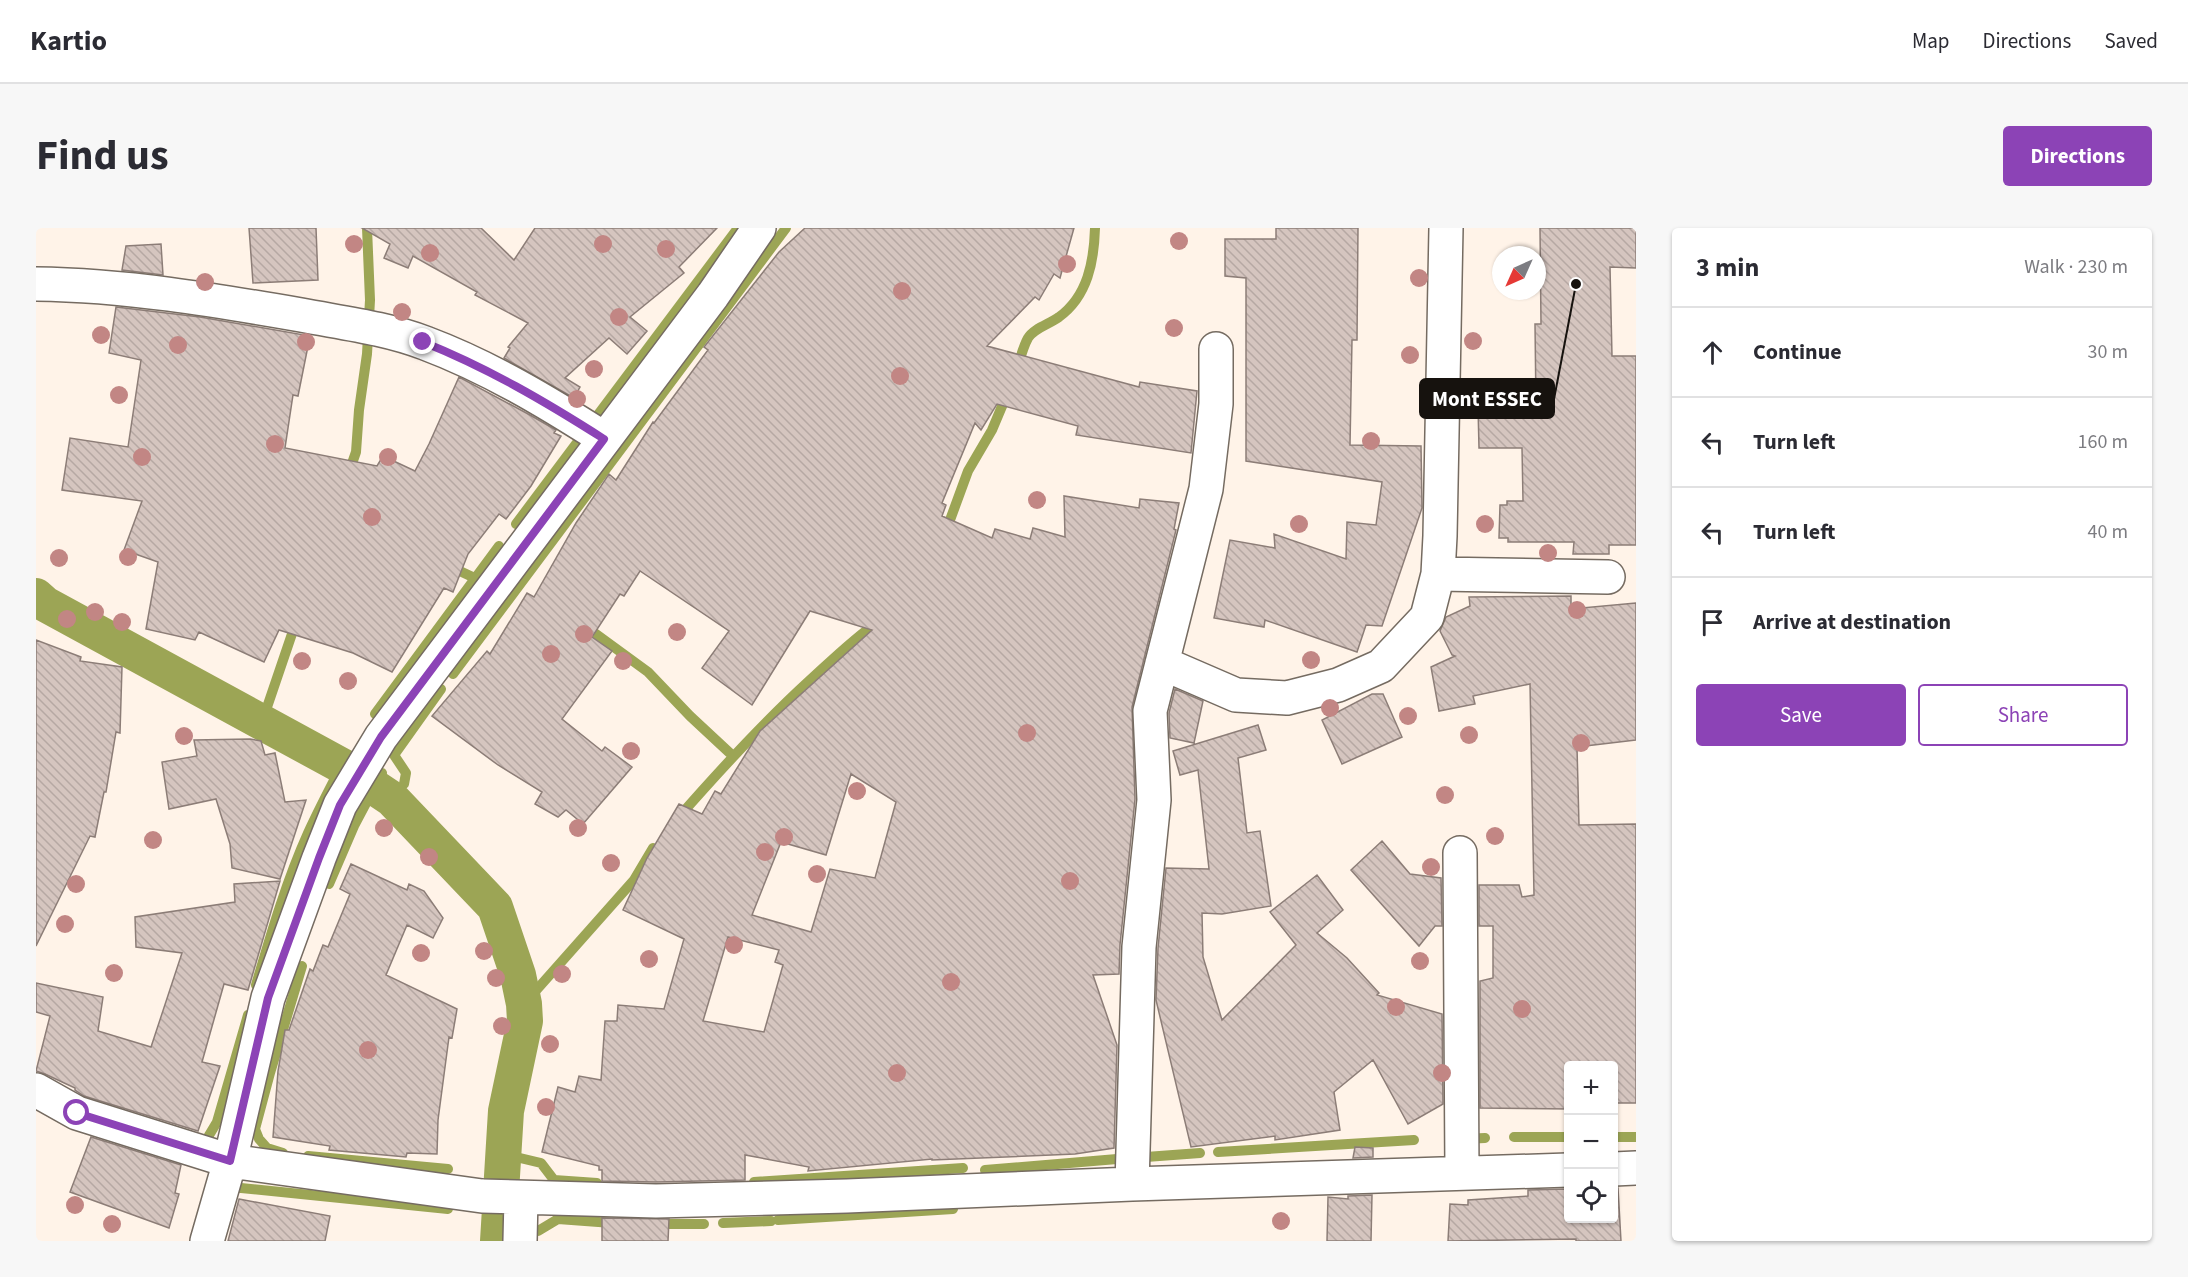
<!DOCTYPE html>
<html lang="en">
<head>
<meta charset="utf-8">
<style>
	body { margin:0; font-family:"Source Sans 3",sans-serif; background:#f7f7f7; color:#2b2b33 }
	.controls { position:absolute; right:18px; bottom:18px; display:grid; overflow:hidden; border-radius:6px; box-shadow:0 2px 4px #0004 }
	.controls button { width:54px; height:54px; display:grid; place-items:center; padding:0; border:0; border-bottom:2px solid #e1e1e2; background:#fff; color:#2b2b33; font:30px sans-serif }
	.compass { position:absolute; left:1456px; top:18px; width:54px; height:54px; border-radius:50%; background:#fff; box-shadow:0 2px 4px #0004; rotate:225deg }
	.stop { position:absolute; width:18px; height:18px; margin:-14px; border:4px solid #8c43b6; border-radius:50%; background:#fff }
	.stop.end { background:#8c43b6; border-color:#fff; box-shadow:0 2px 6px #0008 }
	.list { margin:0; padding:0; list-style:none }
	h2 { display:flex; justify-content:space-between; align-items:center; height:78px; margin:0; padding:0 24px; font-size:26px }
	h2 small { font-size:20px; font-weight:400; color:#7c7c81 }
	.list li { display:grid; grid-template-columns:39px 1fr auto; gap:18px; align-items:center; box-sizing:border-box; height:90px; padding:0 24px; border-top:2px solid #e1e1e2 }
	.list b { display:block; font-size:22px; white-space:nowrap }
	.list em { font-size:20px; font-style:normal; color:#7c7c81 }
	.actions { display:flex; gap:12px; padding:18px 24px }
	.actions a { flex:1; padding:14px 0; border:2px solid #8c43b6; border-radius:6px; text-align:center; font-size:21px; color:#8c43b6 }
	.actions .main { background:#8c43b6; color:#fff }
	.icon { flex:none; width:33px; height:33px; fill:none; stroke:currentColor; stroke-width:2; stroke-linecap:round; stroke-linejoin:round }
	.map { position:relative; flex:none; width:1600px; height:1013px; overflow:hidden; border-radius:6px }
	header { display:flex; align-items:center; gap:36px; box-sizing:border-box; height:84px; padding:0 30px; background:#fff; border-bottom:2px solid #e1e1e2 }
	header strong { font-size:28px }
	nav { display:flex; gap:33px; margin-inline-start:auto; font-size:21px }
	.intro { display:flex; align-items:center; justify-content:space-between; box-sizing:border-box; height:144px; padding:0 36px }
	h1 { margin:0; font-size:42px }
	.button { padding:15px 27px; border-radius:6px; background:#8c43b6; color:#fff; font-size:21px; font-weight:700 }
	main { display:flex; gap:36px; padding:0 36px }
	aside { flex:1; background:#fff; border-radius:6px; box-shadow:0 2px 4px #0004 }
	.map>svg:first-child { display:block }
	.lines { fill:none; stroke-linecap:round; stroke-linejoin:round }
	.stream { stroke:#9ca555; stroke-width:10 }
	.canal { stroke:#9ca555; stroke-width:36 }
	.building { fill:url(#building-back-hatch); stroke:#8c7d77; stroke-width:1.5; fill-rule:evenodd }
	.street-casing { stroke:#756b61; stroke-width:36 }
	.street { stroke:#fff; stroke-width:33 }
	.tree { fill:#c28684 }
	.route { stroke:#8c43b6; stroke-width:8 }
	.leader { fill:none; stroke:#16120e; stroke-width:2 }
	.callout-dot { fill:#16120e; stroke:#fff; stroke-width:2 }
	.callout { fill:#16120e; stroke:#16120e; stroke-width:2 }
	.callout-label { font-size:21px; text-anchor:middle; font-weight:bold; fill:#fff }
</style>
</head>
<body>
<header>
<strong>Kartio</strong>
<nav><a>Map</a><a>Directions</a><a>Saved</a></nav>
</header>
<div class="intro"><h1>Find us</h1><a class="button">Directions</a></div>
<main>
<div class="map">
<svg width="1600" height="1013" viewBox="0 0 1600 1013">
	<defs>
		<pattern id="building-back-hatch" width="6" height="6" patternUnits="userSpaceOnUse" patternTransform="scale(1.5)"><rect width="6" height="6" fill="#d5c5bf"/><path d="M-1 5l2 2M0 0l6 6M5-1l2 2" fill="none" stroke="#b6a8a3"/></pattern>
	</defs>
	<rect width="100%" height="100%" fill="#fff3e8"/>
	<g class="lines">
		<path class="stream" d="M981 141C984 131 987 119 992 110 998 100 1014 96 1023 89 1052 68 1058 33 1059 0
			M312 247 320 224 323 182 331 126 334 72 331 0
			M480 296 702 0
			M910 303 932 243 956 202 972 164
			M413 338 443 352
			M549 398 612 444 654 488 697 528
			M417 446 750 0
			M339 486 463 318
			M226 494 260 394
			M368 556 370 545 358 527 405 461
			M642 590C684 542 726 496 773 453 796 432 817 411 843 393
			M293 656 318 598 346 545
			M220 757C235 706 250 654 272 605 283 581 295 558 307 535
			M488 776 598 652 617 620
			M1478 909H1532
			M1578 909H1600
			M1428 911 1449 910
			M160 915 172 909 181 894 212 787
			M1182 924 1378 912
			M247 925 231 920 223 911 219 901 234 845 266 738
			M272 928 412 941
			M1110 929 1164 925
			M484 930 505 935 518 952 561 955
			M949 942 1093 930
			M718 954 927 940
			M195 959 412 981
			M742 992 917 981
			M687 995 735 993
			M626 996H668
			M502 1003 522 991 576 995"/>
		<path class="canal" d="M0 368 9 376 308 539 356 571 459 679 482 747 488 776 489 793 470 883 462 1013"/>
	</g>
	<path class="building" d="M213 0H280L282 52 217 55Z
		M326 0H445L478 32 499 0H681L643 39 648 45 594 89 611 103 591 126 573 110 529 150 544 159 538 170 468 130 474 120 472 119 492 95 439 67 441 64 377 28 372 40 348 30 354 16Z
		M769 0H1038L1024 50 1018 46 1003 72 999 69 951 118 1103 159 1104 154 1161 163 1155 225 1040 207 1042 198 961 176 945 202 939 195 906 275 910 277 906 288 956 310 959 301 994 311 997 300 1029 309 1028 268 1103 280 1104 271 1143 275 1138 301 1140 302 1096 479 1099 571 1084 717 1083 746 1057 747 1081 817 1078 920 1039 926 896 932V931L772 943 773 939 709 927V952L620 954 566 953V942H563V938L506 924 522 859 539 864 543 848 565 852 569 793H581L582 777 628 781 648 711 587 682 611 630 643 576 666 586 679 563 685 566 724 503 836 402 774 383 716 477 666 440 693 403 604 343 588 368 584 366 556 409 576 423 526 491 566 523 569 519 596 539 547 596 530 582 522 589 499 576 506 564 462 537 396 488 451 423 454 426 491 365 498 369 540 295 573 246 580 252 617 194 618 195 672 122 668 119 743 24ZM815 546 860 574 839 650 794 641 775 704 716 687 745 614 790 627ZM692 709 743 722 739 734 747 737 728 804 667 793Z
		M1240 0H1322L1321 112H1316L1314 217 1385 218 1386 280 1346 398 1330 397 1321 424 1229 392 1228 399 1178 390 1194 312 1239 320 1238 306 1310 331 1311 294 1340 297 1346 254 1210 233V50L1189 48V11H1240Z
		M1504 0H1600V40L1574 39 1576 128H1600V317H1573V326H1537L1538 314H1472V310H1463L1464 277H1471V273H1487L1486 220H1443L1442 179 1500 178 1499 96H1505Z
		M125 16 127 47 86 42 90 18Z
		M80 79 164 89 274 108 262 168 257 167 249 220 341 238 347 228 379 243 393 216 423 149 494 187 520 202 518 205 525 208 495 258 470 291 463 286 432 326 417 364 408 360 356 444 317 425 243 402 228 434 163 404 159 412 110 401 122 334 88 322 106 273 26 262 34 210 92 219 105 132 73 125Z
		M1535 368V381L1600 375V512L1541 519 1543 597 1600 596V875H1578V837H1533V881L1444 880V753L1457 750V698H1443V657H1483L1486 669 1498 667 1494 456 1437 468 1439 476 1403 483 1395 439 1419 428 1416 427 1404 403 1410 389 1434 378 1433 369Z
		M0 412 45 429 44 433 86 439 84 505 80 504 70 564H68L59 609 54 608 0 718Z
		M1139 461 1167 473 1158 515 1134 510 1133 485Z
		M1336 466H1347L1366 509 1306 536 1286 492Z
		M1222 497 1230 522 1202 530 1211 605 1224 603 1235 678 1186 686 1166 685 1167 729 1186 792 1260 717 1234 684 1281 647 1307 682 1281 705 1311 730 1343 765 1341 767 1406 786 1407 876 1372 896 1337 832 1298 864 1304 902 1239 912V908L1155 919 1120 772 1122 720 1130 640 1173 641 1162 542 1144 547 1137 523Z
		M214 511 225 513 229 527 239 525 249 574 270 572 244 651 196 640 194 616 180 571 133 581 126 534 161 528 158 512Z
		M1346 613 1374 646 1405 650 1406 698H1399L1383 718 1315 642Z
		M315 636 371 662 373 656 388 663 407 690 397 710 371 697 350 747 421 781 416 810 413 809 402 892 401 926 371 925 370 929 293 922 294 918 237 909 242 843 249 802H253L274 741 277 743 287 717 292 719 314 666 304 661Z
		M244 653 212 762 188 756 166 834 184 838 162 903 48 868 39 862V860L9 846 0 843 14 788 0 784V755L67 769 62 803 115 819 146 725 100 719 99 689 199 674 198 656Z
		M55 909 145 937 139 965 143 966 133 1000 34 964Z
		M1319 919 1337 920V929L1317 930Z
		M1578 960H1582L1585 1013H1540V1011L1412 1013 1414 976 1432 977V972L1492 968V962L1531 961 1533 990H1578Z
		M1336 967 1335 1013H1291L1292 969 1312 971V968Z
		M203 971 294 988 289 1013H192Z
		M566 990 633 991 632 1013H566Z"/>
	<g class="lines">
		<defs>
			<path id="street" d="M723 0 677 67 345 509 304 577 283 630 232 770 194 933 446 968 620 973 811 968 1096 956 1532 942
				M0 56C89 57 178 72 265 87 307 95 350 100 389 115 453 139 511 174 569 211
				M1402 346 1572 349
				M1126 435 1200 467 1251 470 1302 457 1345 438 1391 389 1402 346 1404 308 1410 0
				M1424 625 1426 945
				M0 862 41 885 194 933 171 1013
				M1578 941 1600 940
				M1096 956 1103 719 1118 572 1114 483 1170 261 1180 176V121
				M484 1013 485 970"/>
		</defs>
		<use href="#street" class="street-casing"/>
		<use href="#street" class="street"/>
	</g>
	<g class="tree">
		<circle cx="1143" cy="13" r="9"/>
		<circle cx="318" cy="16" r="9"/>
		<circle cx="567" cy="16" r="9"/>
		<circle cx="630" cy="21" r="9"/>
		<circle cx="394" cy="25" r="9"/>
		<circle cx="1031" cy="36" r="9"/>
		<circle cx="1383" cy="50" r="9"/>
		<circle cx="169" cy="54" r="9"/>
		<circle cx="866" cy="63" r="9"/>
		<circle cx="366" cy="84" r="9"/>
		<circle cx="583" cy="89" r="9"/>
		<circle cx="1138" cy="100" r="9"/>
		<circle cx="65" cy="107" r="9"/>
		<circle cx="1437" cy="113" r="9"/>
		<circle cx="270" cy="114" r="9"/>
		<circle cx="142" cy="117" r="9"/>
		<circle cx="1374" cy="127" r="9"/>
		<circle cx="558" cy="141" r="9"/>
		<circle cx="864" cy="148" r="9"/>
		<circle cx="83" cy="167" r="9"/>
		<circle cx="541" cy="171" r="9"/>
		<circle cx="1335" cy="213" r="9"/>
		<circle cx="239" cy="216" r="9"/>
		<circle cx="106" cy="229" r="9"/>
		<circle cx="352" cy="229" r="9"/>
		<circle cx="1001" cy="272" r="9"/>
		<circle cx="336" cy="289" r="9"/>
		<circle cx="1263" cy="296" r="9"/>
		<circle cx="1449" cy="296" r="9"/>
		<circle cx="1512" cy="325" r="9"/>
		<circle cx="92" cy="329" r="9"/>
		<circle cx="23" cy="330" r="9"/>
		<circle cx="1541" cy="382" r="9"/>
		<circle cx="59" cy="384" r="9"/>
		<circle cx="31" cy="391" r="9"/>
		<circle cx="86" cy="394" r="9"/>
		<circle cx="641" cy="404" r="9"/>
		<circle cx="548" cy="406" r="9"/>
		<circle cx="515" cy="426" r="9"/>
		<circle cx="1275" cy="432" r="9"/>
		<circle cx="266" cy="433" r="9"/>
		<circle cx="587" cy="433" r="9"/>
		<circle cx="312" cy="453" r="9"/>
		<circle cx="1294" cy="480" r="9"/>
		<circle cx="1372" cy="488" r="9"/>
		<circle cx="991" cy="505" r="9"/>
		<circle cx="1433" cy="507" r="9"/>
		<circle cx="148" cy="508" r="9"/>
		<circle cx="1545" cy="515" r="9"/>
		<circle cx="595" cy="523" r="9"/>
		<circle cx="821" cy="563" r="9"/>
		<circle cx="1409" cy="567" r="9"/>
		<circle cx="348" cy="600" r="9"/>
		<circle cx="542" cy="600" r="9"/>
		<circle cx="1459" cy="608" r="9"/>
		<circle cx="748" cy="609" r="9"/>
		<circle cx="117" cy="612" r="9"/>
		<circle cx="729" cy="624" r="9"/>
		<circle cx="393" cy="629" r="9"/>
		<circle cx="575" cy="635" r="9"/>
		<circle cx="1395" cy="639" r="9"/>
		<circle cx="781" cy="646" r="9"/>
		<circle cx="1034" cy="653" r="9"/>
		<circle cx="40" cy="656" r="9"/>
		<circle cx="29" cy="696" r="9"/>
		<circle cx="698" cy="717" r="9"/>
		<circle cx="448" cy="723" r="9"/>
		<circle cx="385" cy="725" r="9"/>
		<circle cx="613" cy="731" r="9"/>
		<circle cx="1384" cy="733" r="9"/>
		<circle cx="78" cy="745" r="9"/>
		<circle cx="526" cy="746" r="9"/>
		<circle cx="460" cy="750" r="9"/>
		<circle cx="915" cy="754" r="9"/>
		<circle cx="1360" cy="779" r="9"/>
		<circle cx="1486" cy="781" r="9"/>
		<circle cx="466" cy="798" r="9"/>
		<circle cx="514" cy="816" r="9"/>
		<circle cx="332" cy="822" r="9"/>
		<circle cx="861" cy="845" r="9"/>
		<circle cx="1406" cy="845" r="9"/>
		<circle cx="510" cy="879" r="9"/>
		<circle cx="39" cy="977" r="9"/>
		<circle cx="1245" cy="993" r="9"/>
		<circle cx="76" cy="996" r="9"/>
	</g>
	<g class="lines">
		<path class="route" d="M41 885 194 933 232 770 283 630 304 577 345 509 568 211C510 174 452 140 387 114"/>
	</g>
	<path class="leader" d="M1540 56L1518 171"/>
	<circle class="callout-dot" cx="1540" cy="56" r="6"/>
	<rect class="callout" x="1384" y="151" width="134" height="39" rx="6"/>
	<g class="callout-label">
		<text x="1451" y="178">Mont ESSEC</text>
	</g>
</svg>
<div class="controls">
<button>+</button>
<button>−</button>
<button><svg class="icon" aria-label="locate" viewBox="0 0 24 24"><circle cx="12" cy="12" r="6"/><path d="M12 2v4M12 18v4M2 12h4M18 12h4"/></svg></button>
</div>
<svg class="compass" viewBox="-18 -18 36 36"><path d="M0-13l5 13h-10z" fill="#e53935"/><path d="M0 13l5-13h-10z" fill="#7c7c81"/></svg>
<div class="stop" style="left:41px;top:885px"></div>
<div class="stop end" style="left:387px;top:114px"></div>
</div>
<aside>
<h2>3 min<small>Walk · 230 m</small></h2>
<ul class="list">
<li><svg class="icon" aria-label="ahead" viewBox="0 0 24 24"><path d="M12 20V5M6 11l6-6 6 6"/></svg><div><b>Continue</b></div><em>30 m</em></li>
<li><svg class="icon" aria-label="left" viewBox="0 0 24 24"><path d="M17 20v-9H6M10 6l-5 5 5 5"/></svg><div><b>Turn left</b></div><em>160 m</em></li>
<li><svg class="icon" aria-label="left" viewBox="0 0 24 24"><path d="M17 20v-9H6M10 6l-5 5 5 5"/></svg><div><b>Turn left</b></div><em>40 m</em></li>
<li><svg class="icon" aria-label="arrive" viewBox="0 0 24 24"><path d="M6 21V4h12l-3 4 3 4H6"/></svg><div><b>Arrive at destination</b></div></li>
</ul>
<div class="actions"><a class="main">Save</a><a>Share</a></div>
</aside>
</main>
</body>
</html>
